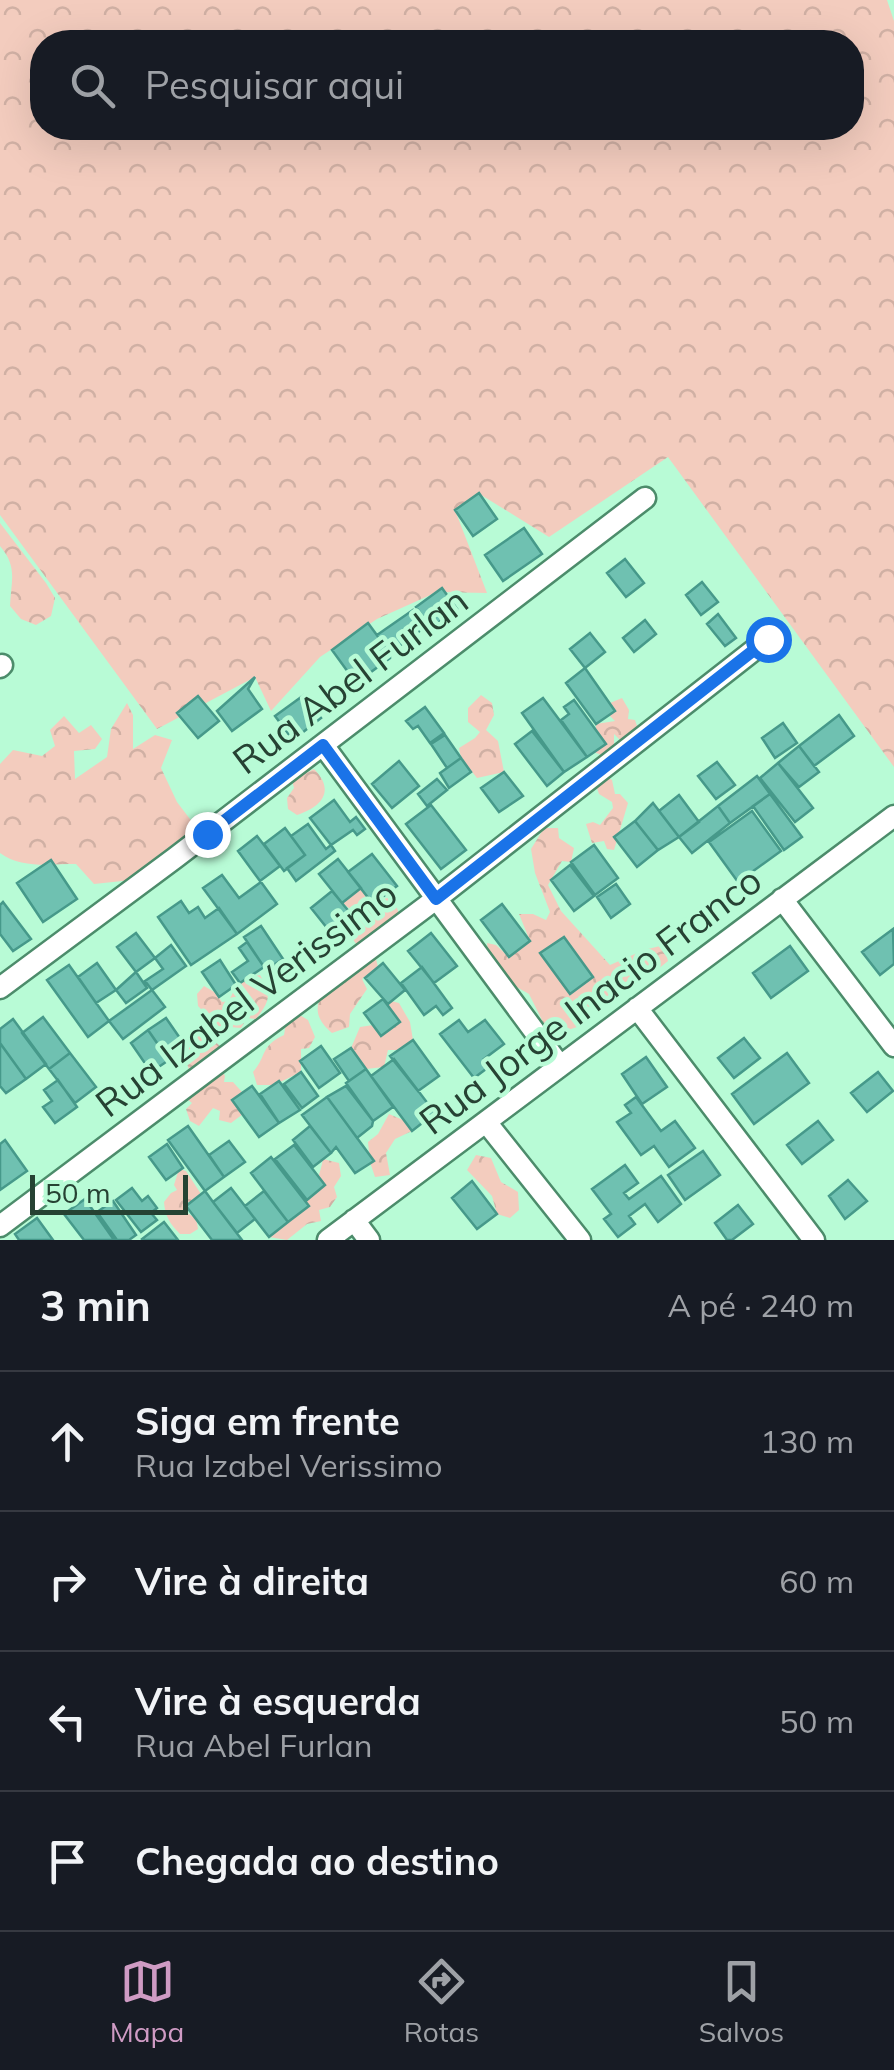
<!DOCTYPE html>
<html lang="pt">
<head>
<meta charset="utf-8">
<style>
	body { margin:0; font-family:Mulish,sans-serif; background:#242831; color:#f1f3f6 }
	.scale { position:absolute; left:30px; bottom:25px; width:158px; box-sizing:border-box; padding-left:10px; border:5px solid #264233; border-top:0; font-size:28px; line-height:35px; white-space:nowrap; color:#264233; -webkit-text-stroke:8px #b8fbd6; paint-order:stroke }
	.stop { position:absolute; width:30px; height:30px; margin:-22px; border:8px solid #1a73e8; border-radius:50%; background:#fff }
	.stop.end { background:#1a73e8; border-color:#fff; box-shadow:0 2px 10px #0008 }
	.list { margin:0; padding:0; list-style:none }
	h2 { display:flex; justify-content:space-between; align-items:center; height:130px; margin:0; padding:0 40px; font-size:42px }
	h2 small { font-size:32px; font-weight:400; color:#9ea1a6 }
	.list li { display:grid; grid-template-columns:65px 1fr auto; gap:30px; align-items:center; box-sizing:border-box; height:140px; padding:0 40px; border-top:2px solid #363941 }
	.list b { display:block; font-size:38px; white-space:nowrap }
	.list p { margin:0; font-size:32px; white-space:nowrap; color:#9ea1a6 }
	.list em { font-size:32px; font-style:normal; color:#9ea1a6 }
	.icon { flex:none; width:55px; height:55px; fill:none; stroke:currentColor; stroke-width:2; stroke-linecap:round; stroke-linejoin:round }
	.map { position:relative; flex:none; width:894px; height:1240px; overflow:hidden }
	.search { position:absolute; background:#171b24; box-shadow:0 10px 40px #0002; left:30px; right:30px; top:30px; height:110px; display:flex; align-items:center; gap:25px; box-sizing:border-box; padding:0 35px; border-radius:40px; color:#9ea1a6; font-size:38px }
	.sheet { height:690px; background:#171b24 }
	nav { display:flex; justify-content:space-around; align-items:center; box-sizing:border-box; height:140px; border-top:2px solid #363941; background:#171b24; font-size:28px; color:#9ea1a6 }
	nav a { display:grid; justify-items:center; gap:5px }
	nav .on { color:#cf9bc4 }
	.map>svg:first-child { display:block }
	.forest { fill:url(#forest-crowns); fill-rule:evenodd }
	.building { fill:#6fc1b1; stroke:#46998a; stroke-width:2.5 }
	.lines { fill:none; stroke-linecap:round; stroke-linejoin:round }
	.minor-casing { stroke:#4c8c6b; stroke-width:25 }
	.minor { stroke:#fff; stroke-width:20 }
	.route { stroke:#1a73e8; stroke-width:12 }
	.labels { text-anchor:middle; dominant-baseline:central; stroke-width:9; stroke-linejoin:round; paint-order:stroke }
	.street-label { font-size:38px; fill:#264233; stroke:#b8fbd6 }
</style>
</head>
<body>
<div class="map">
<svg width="894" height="1240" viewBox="0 0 894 1240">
	<defs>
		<pattern id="forest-crowns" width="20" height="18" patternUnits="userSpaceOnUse" patternTransform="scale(2.5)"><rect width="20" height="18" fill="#f3ccbe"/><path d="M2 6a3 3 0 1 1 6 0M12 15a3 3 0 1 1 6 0" fill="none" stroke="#d0b0a4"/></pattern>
	</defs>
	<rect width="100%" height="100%" fill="#b8fbd6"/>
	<path class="forest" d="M0 0H887L894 21V767L668 457 549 537 478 493 455 510 487 593 437 592 377 619 320 657 271 711 255 677 157 729 0 515ZM42 42H852V128H42Z
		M0 523 46 583 55 598 51 616 36 625 21 619 10 606C11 581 18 567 0 546Z
		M481 695 492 703 494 715 486 730 498 741 504 772 477 778 461 758 459 748 475 738 480 732 468 722V708Z
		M622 698 629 710 628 719 635 720 640 735 622 742 614 734V745L606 757 594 752 596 724 615 721 609 715 610 703Z
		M127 703 133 715V749L155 735 172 740 161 768 177 802 196 827 132 880 94 884 76 864C51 864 21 869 0 853V764L13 750 42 756 55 746 50 730 64 716 79 733 91 725 102 739 95 749 74 751 75 779 107 757 111 729Z
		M314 769C335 790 323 807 297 815L288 809 287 798 294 788 292 780Z
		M605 776 612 780 615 794H620L628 803 614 850 607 849 604 841 592 843 586 824 593 822 600 825 613 808 612 802 599 794 596 785Z
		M544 828H558L559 838 574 848 571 862 562 861 548 885 561 911 610 965 644 950 664 945 668 961 657 970 621 988H616L614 997 602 1005 587 1007 583 1025 562 1032 545 1026 529 994 513 985 489 958 487 943 496 945 509 957 530 941 519 914H533L546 920 550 912 535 873 531 849Z
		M361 888 369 904 393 896 399 914 395 929 363 953 354 941 348 925 356 913 342 903Z
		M375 955 378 967 362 979 367 989 350 1014 349 1027 332 1033C291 999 348 973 375 955Z
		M260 975C272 995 270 1001 256 1019L247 1018 241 1028 218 1026 198 1006 197 994 204 986 216 993 222 1002 229 1001C237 984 240 979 260 975Z
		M383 999 399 1003 410 1022 413 1040 398 1050H388L384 1067 366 1069 354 1061 351 1048 360 1027 399 1021Z
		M298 1014 308 1020 315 1037 309 1048 301 1049V1072L274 1085H257L253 1072C267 1056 260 1046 284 1035L287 1017Z
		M206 1034 220 1046 216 1060 225 1076 224 1082H233L242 1092 243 1114 231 1123 219 1120 220 1111 213 1108 199 1126 190 1121 186 1109 192 1103 187 1099 180 1083 190 1072 185 1059 190 1039Z
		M389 1114 403 1120 412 1131 395 1139 386 1153 390 1175 375 1177 370 1162 368 1142 378 1134Z
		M476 1155 491 1158 501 1182 518 1192 519 1210 510 1218 497 1214 492 1196 467 1170Z
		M323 1159 339 1163 341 1176 334 1187 337 1197 330 1207 319 1210 321 1221 307 1224 287 1240 269 1237C296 1217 317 1193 323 1159Z
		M179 1169 186 1171 201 1194 193 1201 185 1203V1212L196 1218 198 1229 190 1234H180C170 1224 165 1216 164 1202L171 1193 177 1190 174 1185Z"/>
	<path class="building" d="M479 493 497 519 473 536 455 510Z
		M524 528 542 554 503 581 485 555Z
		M625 559 644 583 626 597 607 573Z
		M702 582 718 602 701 615 686 595Z
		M442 588 457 609 431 628 416 607Z
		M413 610 425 627 390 653 377 635Z
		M718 614 736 638 725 646 707 624Z
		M645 620 656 634 634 652 623 638Z
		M368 623 390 653V658L356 683 332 650Z
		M590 633 605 652 585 668 570 649Z
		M585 668 615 711 596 724 566 683Z
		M255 677 248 689 262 709 232 731 217 711Z
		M304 695 321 718 293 740 275 716Z
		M198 696 219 721 198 738 177 713Z
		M543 698 587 757 564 772 522 713Z
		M574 700 606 744 587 757 561 720 569 714 564 707Z
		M425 707 444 733 430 743 418 726 413 729 406 721Z
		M839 715 854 736 814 766 799 746Z
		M783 723 797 743 775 758 762 738Z
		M532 731 564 772 547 786 515 744Z
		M445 735 461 758 447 768 431 744Z
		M799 746 819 772 799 787 778 763Z
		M461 758 471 772 449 788 440 773Z
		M399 761 419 786 392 808 372 784Z
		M717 762 735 785 716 799 698 776Z
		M778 763 813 808 795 822 760 778Z
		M504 772 523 796 499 812 481 788Z
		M757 776 770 794 730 823 718 806Z
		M437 779 447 790 427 806 418 794Z
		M770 794 802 837 784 850 753 806Z
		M679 795 699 822 679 837 659 811Z
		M334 800 350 822 356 817 365 829 357 835 353 830 331 845 310 818Z
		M653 803 679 837 658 850 635 821Z
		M431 805 466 850 441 869 406 824Z
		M718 806 730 823 692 853 679 837Z
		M752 811 781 851 738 882 709 842Z
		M635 821 658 850 637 867 614 837Z
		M308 824 326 849 331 845 335 851 296 881 287 868 305 855 291 836Z
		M285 828 305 855 284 871 264 844Z
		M257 836 280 866 260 881 238 851Z
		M594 845 618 878 595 895 571 862Z
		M372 854 397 886 373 904 348 872Z
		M338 859 361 888 342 903 319 874Z
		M51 860 77 899 43 922 17 883Z
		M570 865 594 896 574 911 551 880Z
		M222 875 239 898 261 882 277 904 237 934 203 888Z
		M616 884 630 904 611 918 597 897Z
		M332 891 361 926 339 943 311 908Z
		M181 901 189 913 198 907 205 918 219 908 237 934 191 965 158 917Z
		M3 902 31 939 13 951 0 934V905Z
		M502 904 530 941 509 957 481 920Z
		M261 926 283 959 266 970 244 937Z
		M893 929 894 964 880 975 862 952Z
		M136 933 155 958 136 972 117 947Z
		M431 933 457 966 434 983 408 951Z
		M564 937 593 977 570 994 540 953Z
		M247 942 264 967 240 983 232 972 248 961 239 948Z
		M171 945 186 966 152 990 145 981 163 969 155 958Z
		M790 946 808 971 771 998 753 973Z
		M220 960 236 985 219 997 202 972Z
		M97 963 116 990 96 1003 78 977Z
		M383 963 405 990 388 1004 365 978Z
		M69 965 109 1021 88 1037 47 980Z
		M422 967 452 1008 443 1015 436 1006 424 1015 401 983Z
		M136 972 147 988 126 1003 116 990Z
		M152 990 165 1007 123 1039 109 1021Z
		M383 999 400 1022 381 1036 364 1013Z
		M43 1017 70 1053 49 1069 22 1033Z
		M166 1018 184 1044 166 1056 148 1030Z
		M13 1019 46 1064 26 1079 0 1043V1029Z
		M459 1020 468 1032 485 1020 504 1044 484 1059 490 1066 474 1078 440 1034Z
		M148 1030 169 1060 151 1072 131 1043Z
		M744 1038 760 1058 734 1078 718 1058Z
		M413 1040 439 1076 418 1091 390 1056Z
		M0 1043 26 1079 6 1093 0 1086Z
		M321 1046 340 1073 319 1088 300 1061Z
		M351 1048 366 1069 349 1081 334 1059Z
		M70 1053 96 1087 75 1103 49 1069Z
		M787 1053 809 1083 754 1124 732 1094Z
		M646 1057 667 1087 642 1104 622 1074Z
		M394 1059 435 1113 412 1131 371 1076Z
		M366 1069 393 1107 373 1121 346 1083Z
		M301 1072 318 1096 302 1108 284 1084Z
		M878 1072 893 1091 867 1112 851 1093Z
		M58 1080 77 1107 55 1123 43 1107 52 1101 44 1090Z
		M279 1081 300 1110 279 1123 260 1094Z
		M252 1086 279 1123 259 1137 232 1100Z
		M346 1086 373 1121 372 1126 357 1138 327 1097Z
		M327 1097 374 1161 355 1173 336 1147 331 1153 302 1115Z
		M636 1097 661 1131 675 1121 695 1148 669 1167 654 1146 641 1155 617 1122 631 1113 625 1105Z
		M818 1121 833 1140 802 1164 787 1145Z
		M188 1126 224 1177 205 1191 168 1140Z
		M310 1126 331 1153 313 1167 293 1140Z
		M5 1140 27 1171 0 1190V1144Z
		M229 1141 245 1162 224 1177 209 1155Z
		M167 1144 183 1168 166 1180 149 1157Z
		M294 1145 325 1185 307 1200 275 1159Z
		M703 1151 720 1175 685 1200 668 1175Z
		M271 1157 309 1206 288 1222 251 1173Z
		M625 1165 638 1183 624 1193 629 1199 661 1176 681 1204 658 1222 645 1204 629 1216 635 1224 618 1237 604 1219 611 1214 592 1189Z
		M848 1180 867 1201 845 1219 829 1196Z
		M472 1181 497 1214 477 1229 452 1198Z
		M132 1188 142 1201 148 1196 157 1208 151 1213 157 1220 141 1232 116 1200Z
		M231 1188 255 1219 237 1233 213 1202Z
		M205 1191 213 1202 242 1240H212L186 1206Z
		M264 1191 288 1222 269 1237 245 1206Z
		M85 1199 114 1240H84L64 1214Z
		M113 1201 136 1235 129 1240H117L97 1212Z
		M738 1205 753 1224 732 1240H727L715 1223Z
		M37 1218 53 1240H19L15 1234Z
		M164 1222 178 1240H143L142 1239Z"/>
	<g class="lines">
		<defs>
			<path id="minor" d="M0 667 2 665
				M323 745 560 1066
				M782 899 894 1046
				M0 988 175 858 645 498
				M637 1008 814 1240
				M486 1122 580 1240
				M354 1220 369 1240
				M0 1226 436 899 768 639
				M328 1240 894 816"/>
		</defs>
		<use href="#minor" class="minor-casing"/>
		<use href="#minor" class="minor"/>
	</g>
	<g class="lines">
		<path class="route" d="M207 834 323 745 436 899 768 639"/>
	</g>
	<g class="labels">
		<g class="street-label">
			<text transform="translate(350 680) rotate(-37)">Rua Abel Furlan</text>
			<text transform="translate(246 998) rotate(-37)">Rua Izabel Verissimo</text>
			<text transform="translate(590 1000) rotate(-37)">Rua Jorge Inacio Franco</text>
		</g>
	</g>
</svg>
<div class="scale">50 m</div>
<div class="stop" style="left:768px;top:639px"></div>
<div class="stop end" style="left:207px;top:834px"></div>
<div class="search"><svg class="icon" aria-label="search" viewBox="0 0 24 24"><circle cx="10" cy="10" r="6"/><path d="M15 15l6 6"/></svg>Pesquisar aqui</div>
</div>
<section class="sheet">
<h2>3 min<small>A pé · 240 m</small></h2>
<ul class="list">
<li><svg class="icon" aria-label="ahead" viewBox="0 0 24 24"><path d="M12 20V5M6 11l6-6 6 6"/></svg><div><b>Siga em frente</b><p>Rua Izabel Verissimo</p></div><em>130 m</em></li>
<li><svg class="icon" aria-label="right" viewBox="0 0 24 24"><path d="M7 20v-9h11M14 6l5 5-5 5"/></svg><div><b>Vire à direita</b></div><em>60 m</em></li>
<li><svg class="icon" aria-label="left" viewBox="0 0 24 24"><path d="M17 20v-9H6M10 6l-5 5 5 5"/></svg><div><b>Vire à esquerda</b><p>Rua Abel Furlan</p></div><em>50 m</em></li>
<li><svg class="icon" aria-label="arrive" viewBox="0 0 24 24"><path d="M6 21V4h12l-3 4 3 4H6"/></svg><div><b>Chegada ao destino</b></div></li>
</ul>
</section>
<nav>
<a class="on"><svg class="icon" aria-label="map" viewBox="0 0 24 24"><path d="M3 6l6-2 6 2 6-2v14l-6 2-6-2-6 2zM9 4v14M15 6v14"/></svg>Mapa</a>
<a><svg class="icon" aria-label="directions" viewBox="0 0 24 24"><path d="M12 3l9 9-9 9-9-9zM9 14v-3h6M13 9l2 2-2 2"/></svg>Rotas</a>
<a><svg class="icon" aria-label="saved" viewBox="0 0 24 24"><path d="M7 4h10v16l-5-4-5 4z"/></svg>Salvos</a>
</nav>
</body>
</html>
